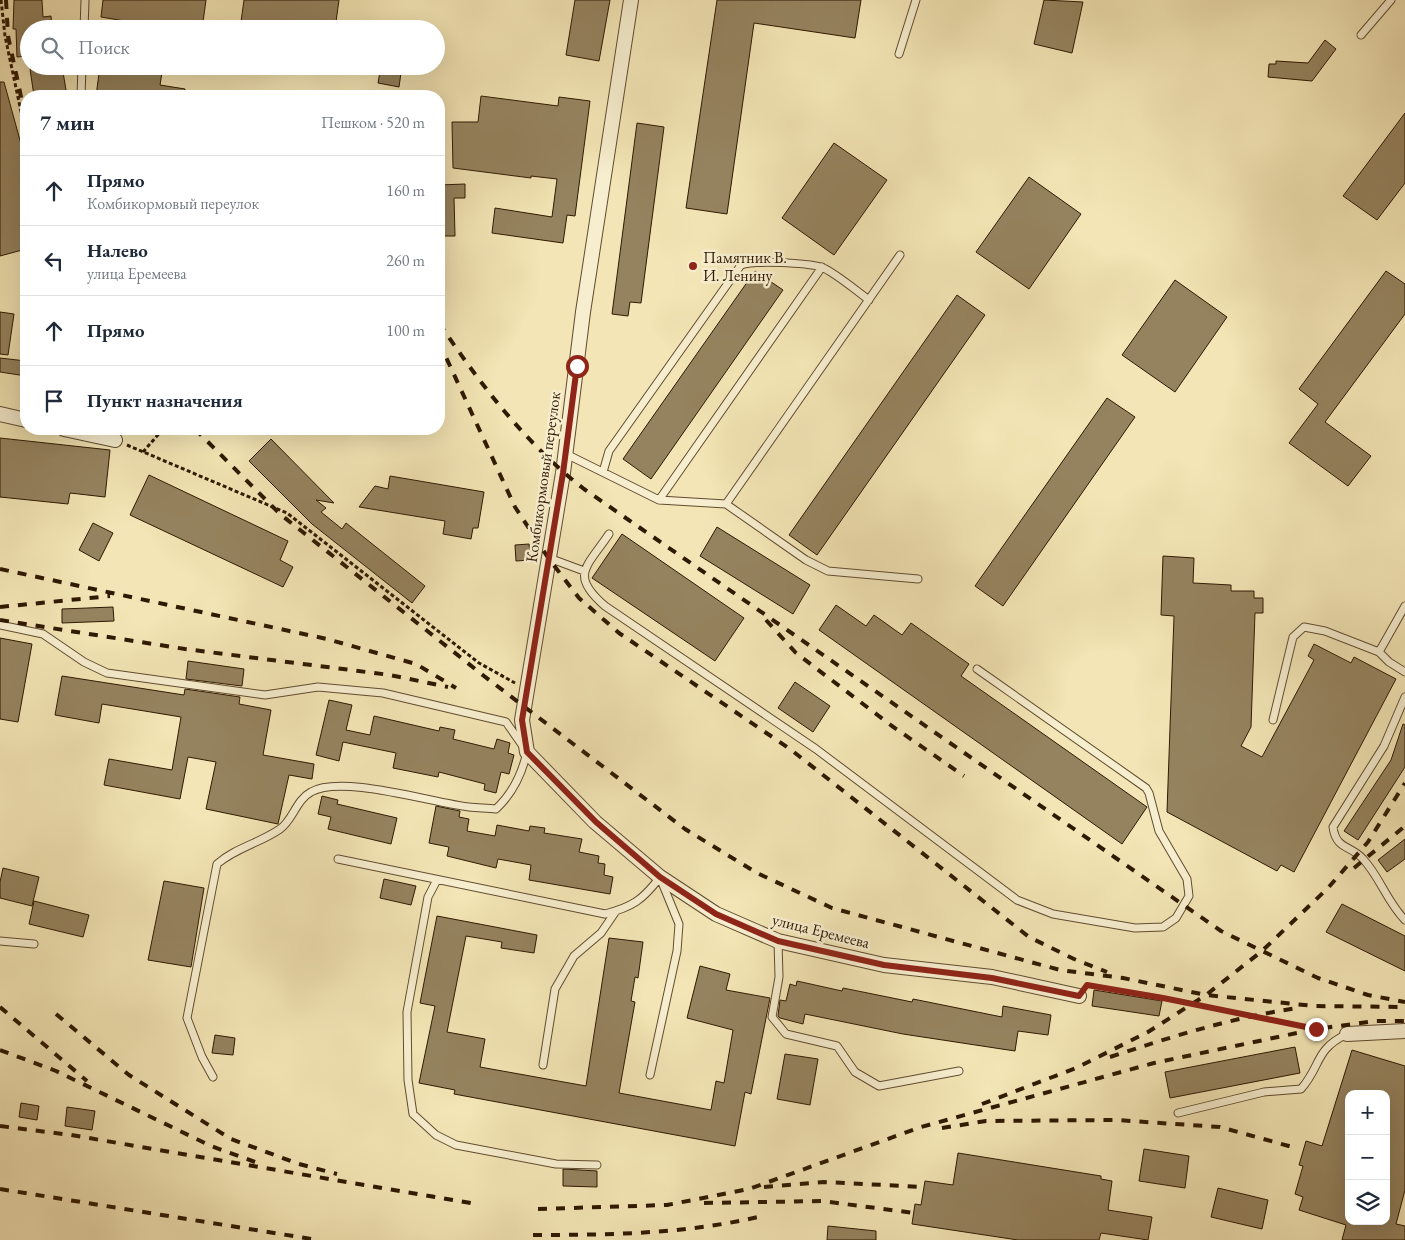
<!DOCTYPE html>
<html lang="ru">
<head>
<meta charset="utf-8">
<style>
	body { margin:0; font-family:"EB Garamond",serif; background:#f2f2f3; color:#1f2937 }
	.controls { position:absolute; right:15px; bottom:15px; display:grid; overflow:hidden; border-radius:10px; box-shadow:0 5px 20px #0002 }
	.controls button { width:45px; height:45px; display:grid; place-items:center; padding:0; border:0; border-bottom:1px solid #e0e1e3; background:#fff; color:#1f2937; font:25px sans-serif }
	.stop { position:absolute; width:15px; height:15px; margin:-11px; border:4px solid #8f2418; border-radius:50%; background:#fff }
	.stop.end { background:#8f2418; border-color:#fff; box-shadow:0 1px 5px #0008 }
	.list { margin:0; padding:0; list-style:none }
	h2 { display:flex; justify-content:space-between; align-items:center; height:65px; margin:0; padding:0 20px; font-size:21px }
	h2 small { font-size:16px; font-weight:400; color:#747a83 }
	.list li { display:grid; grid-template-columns:32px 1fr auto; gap:15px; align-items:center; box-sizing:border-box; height:70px; padding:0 20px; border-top:1px solid #e0e1e3 }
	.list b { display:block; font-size:19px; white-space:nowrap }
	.list p { margin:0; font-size:16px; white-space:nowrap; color:#747a83 }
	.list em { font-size:16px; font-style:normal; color:#747a83 }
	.icon { flex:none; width:28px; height:28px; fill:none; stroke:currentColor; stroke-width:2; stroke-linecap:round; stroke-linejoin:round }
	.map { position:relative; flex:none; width:1405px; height:1240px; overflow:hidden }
	.search { position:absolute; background:#fff; box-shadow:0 5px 20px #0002; left:20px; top:20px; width:425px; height:55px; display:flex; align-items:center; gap:12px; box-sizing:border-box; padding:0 18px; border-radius:28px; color:#747a83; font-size:19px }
	.panel { position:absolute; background:#fff; box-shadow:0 5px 20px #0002; left:20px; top:90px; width:425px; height:345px; border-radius:20px }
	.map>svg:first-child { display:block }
	.building { fill:#95835f; stroke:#2f1902; fill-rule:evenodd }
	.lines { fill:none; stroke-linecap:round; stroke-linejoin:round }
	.service-casing { stroke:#604c2f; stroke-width:9 }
	.minor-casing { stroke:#604c2f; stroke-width:16 }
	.path { stroke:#2f1902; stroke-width:3; stroke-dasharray:4 2.5; stroke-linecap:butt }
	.service { stroke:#f7eecf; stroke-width:7 }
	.minor { stroke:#f7eecf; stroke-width:14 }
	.rail { stroke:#2f1902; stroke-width:4; stroke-dasharray:9 9; stroke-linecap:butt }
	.route { stroke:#8f2418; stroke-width:6 }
	.poi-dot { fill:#8f2418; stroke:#f7eecf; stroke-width:2 }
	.labels { text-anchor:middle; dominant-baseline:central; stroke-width:5; stroke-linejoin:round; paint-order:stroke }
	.poi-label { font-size:16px; fill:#2f1902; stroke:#f7eecf; text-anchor:start }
	.street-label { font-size:16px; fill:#2f1902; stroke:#f7eecf }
</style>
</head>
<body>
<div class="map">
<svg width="1405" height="1240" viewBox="0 0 1405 1240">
	<rect width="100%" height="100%" fill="#f3e5b5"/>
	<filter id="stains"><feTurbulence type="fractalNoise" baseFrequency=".004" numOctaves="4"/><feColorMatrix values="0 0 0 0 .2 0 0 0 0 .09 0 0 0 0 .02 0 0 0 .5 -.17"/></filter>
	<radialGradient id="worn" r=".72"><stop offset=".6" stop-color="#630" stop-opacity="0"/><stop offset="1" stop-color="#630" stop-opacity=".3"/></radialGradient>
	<path class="building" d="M14 0H42L43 17 51 16 52 29H29V56L17 57 16 29H13Z
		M103 0H206L202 29H172L101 17Z
		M244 0H339L335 29H240Z
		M575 0H610L599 61 566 55Z
		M717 0H861L855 38 754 23 727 214 686 208Z
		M1044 0 1083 2 1072 53 1034 44Z
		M1325 40 1336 49 1312 81 1268 77 1269 64H1276V61L1308 63Z
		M47 66H62L67 96H34L30 69Z
		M100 66H163L160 85 185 89V96H96Z
		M381 66H402L399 87 378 83Z
		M0 82H4L26 162V249L0 256Z
		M481 96 558 106 559 97 590 101 575 216 567 215 563 243 492 233 495 208 552 217 557 179 531 176V178L453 168 452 122H478Z
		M1405 113V183L1377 220 1343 196Z
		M637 123 664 127 641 303 630 302 628 316 612 314Z
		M834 143 887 180 834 255 782 218Z
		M1029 177 1081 214 1029 289 976 252Z
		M465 184V198H454L455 236H440L439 185Z
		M755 271 783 290 651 479 623 459Z
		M1386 271 1405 284V314L1325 422 1371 456 1348 486 1289 443 1318 404 1299 389Z
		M1175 280 1227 317 1175 392 1122 355Z
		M957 295 985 315 817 555 789 535Z
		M0 312 14 314 8 355 0 354Z
		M0 358 26 361V376L0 372Z
		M1107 398 1135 417 1003 606 975 586Z
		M0 438 110 450 105 497 70 493 68 504 0 497Z
		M271 439 334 503 316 500 326 508 321 512 342 529 346 523 425 586 412 603 312 524 249 461Z
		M149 475 288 541 280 560 293 567 283 587 130 515Z
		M390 476 484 492 478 528H473L471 539 443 534 445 521 359 507 375 486 388 489Z
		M93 523 113 533 99 561 79 550Z
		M717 527 810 585 793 614 700 556Z
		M622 534 744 618 715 661 592 578Z
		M529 544 531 560 516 561 515 545Z
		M1163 556 1194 558 1193 583 1231 585V591H1254V598H1263V613H1255L1251 727 1241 746 1262 757 1314 660 1308 656 1314 644 1351 663 1354 657 1396 679 1294 872 1281 865 1277 871 1167 812 1174 616 1161 615Z
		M836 605 866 626 874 615 902 635 911 623 969 664 961 676 1147 807 1122 844 819 630Z
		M113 607 114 621 62 623V609Z
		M0 638 32 644 18 722 0 719Z
		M188 661 244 669 242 686 186 679Z
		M62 676 184 695 185 689 240 697 239 704 271 710 263 755 314 764 312 779 289 775 278 824 206 809 216 762 188 757 180 799 104 785 109 759 172 770 181 717 102 704 99 723 55 715Z
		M795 682 830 706 813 732 778 708Z
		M329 700 352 705 346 730 370 735 374 716 439 731 440 727 455 730 453 739 494 749 497 739 510 743 508 753 514 755 509 774 501 772 496 793 484 790 485 784 439 772 438 777 393 768 396 753 343 742 339 761 316 755Z
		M1403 724 1405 725V767L1358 840 1344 831 1391 760Z
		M322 796 338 800 337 804 397 818 391 844 328 829 331 817 318 814Z
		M436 806 460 811 459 817 469 819 467 831 495 836 497 825 529 831 530 826 545 828 544 833 582 839 579 852 599 856 598 863 605 864 604 875 613 877 610 894 529 880 531 865 498 859 496 868 447 856 449 847 429 843Z
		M1405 839V859L1387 872 1378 860Z
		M3 868 39 877 32 906 0 898V882Z
		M384 879 416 886 411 905 380 898Z
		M164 881 204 888 191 967 148 960Z
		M34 901 89 915 83 937 29 924Z
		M1342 904 1405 936V971L1326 932Z
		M437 916 537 935 534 953 501 948 502 942 466 936 447 1032 485 1039 480 1067 586 1086 609 938 643 942 638 978 635 977 631 1001 635 1002 619 1093 711 1110 716 1081 724 1083 733 1030 687 1018 700 966 730 974 726 990 770 998 751 1094 745 1092 735 1146 454 1094 455 1090 419 1083 435 1006 420 1003Z
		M797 981 842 991 843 988 912 1002 913 999 1002 1017 1003 1006 1051 1015 1048 1035 1018 1031 1015 1051 903 1034 805 1014 803 1024 780 1018 778 1016 780 1000 786 1001 790 984 796 986Z
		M1094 990 1162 1001 1159 1016 1092 1006Z
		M215 1035 235 1038 233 1055 212 1053Z
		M1295 1047 1300 1073 1170 1098 1165 1072Z
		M1352 1050 1405 1066V1190L1396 1224 1405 1226V1240H1342L1346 1225 1299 1210 1303 1197 1295 1194 1303 1166 1299 1165 1306 1141 1322 1146ZM1349 1094H1386V1221H1349Z
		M785 1054 818 1059 810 1105 777 1099Z
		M21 1103 39 1106 37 1120 19 1117Z
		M67 1107 95 1111 92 1130 65 1126Z
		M1144 1149 1189 1156 1185 1188 1139 1181Z
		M958 1153 1101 1176V1179L1112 1181 1108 1210 1152 1217 1148 1240 1101 1233 1099 1240H1018L912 1224 915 1204 921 1205 925 1181 953 1185Z
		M563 1169 597 1171V1187L563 1186Z
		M1218 1188 1268 1200 1262 1229 1211 1217Z
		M828 1226 876 1231V1240H827Z"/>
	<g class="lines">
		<defs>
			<path id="service" d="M84 29 85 0
				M1361 35 1391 0
				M899 54 916 0
				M81 96 82 66
				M566 454 659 500 726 504 806 560 828 571 918 579
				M603 472 609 451 741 265C754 260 807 263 821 267 833 271 858 292 869 300
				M659 500 822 267
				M726 504 900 255
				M609 534C587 567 569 575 605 606L816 749 1017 900 1053 914 1135 928 1163 927 1176 918 1189 896 1187 879 1159 831 1149 793 1146 788 977 669
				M549 558 584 571
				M1405 606 1379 652 1389 662 1405 672
				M0 625 43 634 84 662 107 673 265 695 318 687 383 693 506 722 527 752C522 774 513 793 496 809 487 808 478 808 469 807 433 803 341 774 311 792 296 800 293 820 280 829 260 843 235 848 217 864L187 1018 202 1057 213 1077
				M1405 697 1384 746 1333 827C1336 850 1351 845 1363 859 1380 877 1387 902 1405 920
				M1273 720 1293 637 1304 627 1325 631 1379 652
				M338 859 605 914C632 907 643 900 660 877
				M437 880 428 897 407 1012 408 1080 413 1114 436 1135 456 1145 556 1164 597 1165
				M0 941 34 944
				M778 941 779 977 772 1017 786 1034 837 1046 855 1072 879 1086 959 1071
				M543 1065 555 989 574 956 601 933 616 911
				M650 1075 677 951 679 924 661 880
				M1178 1113 1264 1092 1301 1089C1322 1065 1314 1050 1347 1034"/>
			<path id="minor" d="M631 0 583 312 563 473 522 720 527 752 595 822 660 877 716 914 778 941 884 965 992 977 1079 996
				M0 414 26 420
				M64 429 115 440
				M1347 1034 1405 1031"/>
		</defs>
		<use href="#service" class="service-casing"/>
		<use href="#minor" class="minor-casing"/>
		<path class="path" d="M1 0 5 36 26 135
			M127 445 287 513 479 663 515 683
			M143 452 163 429
			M1088 985 1163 997 1329 1031"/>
		<use href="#service" class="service"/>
		<use href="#minor" class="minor"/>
		<path class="rail" d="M6 0 8 36 26 120
			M439 323C481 385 524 442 584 489L1221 931 1318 978 1368 995 1405 1002
			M439 342 515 507 549 559 579 598 619 633 790 749 1029 937 1074 959 1107 972
			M195 429 280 514 484 676 685 829 757 873 832 908 1060 970 1123 978 1206 995 1314 1006 1405 1007
			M0 569 327 639 416 664 456 688
			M0 607 110 596
			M0 620 185 649 390 675 448 687
			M766 620 796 653 892 726 964 776
			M1354 868 1405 826
			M0 1007 87 1081
			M56 1014 129 1075 231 1139 299 1164 337 1174
			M0 1050 56 1071 211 1146 255 1162
			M1110 1057C1174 1036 1230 1018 1298 1008
			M982 1104 1076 1068 1148 1032 1206 995 1262 951 1328 888 1368 842 1405 783
			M0 1126 71 1135 476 1204
			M942 1128 986 1121 1116 1120 1220 1127 1296 1148
			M764 1187 824 1182 924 1187
			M0 1189 318 1240
			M704 1203 822 1201 914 1213
			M538 1209 667 1205 749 1189 921 1127 1154 1063 1316 1029 1376 1021H1405
			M533 1235C608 1235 684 1234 758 1217"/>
	</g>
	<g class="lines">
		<path class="route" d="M577 366 563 473 522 720 527 752 596 822 660 877 716 914 778 941 884 965 992 978 1079 996 1087 985 1163 998 1316 1029"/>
	</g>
	<circle class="poi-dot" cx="693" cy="266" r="5"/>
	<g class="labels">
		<g class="poi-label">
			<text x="703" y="257">Памятник В.<tspan x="703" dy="18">И. Ленину</tspan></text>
		</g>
		<g class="street-label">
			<text transform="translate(543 477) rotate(-82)">Комбикормовый переулок</text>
			<text transform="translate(821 931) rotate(14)">улица Еремеева</text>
		</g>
	</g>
	<rect width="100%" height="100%" filter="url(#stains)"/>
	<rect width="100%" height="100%" fill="url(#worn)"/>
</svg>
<div class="controls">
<button>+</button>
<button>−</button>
<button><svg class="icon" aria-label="layers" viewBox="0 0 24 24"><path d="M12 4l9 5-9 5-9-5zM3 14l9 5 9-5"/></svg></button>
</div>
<div class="stop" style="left:577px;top:366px"></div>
<div class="stop end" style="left:1316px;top:1029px"></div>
<div class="search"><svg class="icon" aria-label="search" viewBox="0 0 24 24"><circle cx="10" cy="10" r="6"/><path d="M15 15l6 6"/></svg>Поиск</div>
<section class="panel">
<h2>7 мин<small>Пешком · 520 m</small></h2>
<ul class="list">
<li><svg class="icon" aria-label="ahead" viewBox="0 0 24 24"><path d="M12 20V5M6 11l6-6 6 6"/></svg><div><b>Прямо</b><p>Комбикормовый переулок</p></div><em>160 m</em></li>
<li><svg class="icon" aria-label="left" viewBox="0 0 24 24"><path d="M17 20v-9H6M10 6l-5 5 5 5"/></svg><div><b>Налево</b><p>улица Еремеева</p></div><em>260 m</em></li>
<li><svg class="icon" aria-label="ahead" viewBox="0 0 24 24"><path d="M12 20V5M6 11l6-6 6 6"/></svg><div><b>Прямо</b></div><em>100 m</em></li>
<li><svg class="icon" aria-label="arrive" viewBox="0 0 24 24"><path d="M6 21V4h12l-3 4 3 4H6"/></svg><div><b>Пункт назначения</b></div></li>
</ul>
</section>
</div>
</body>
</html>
